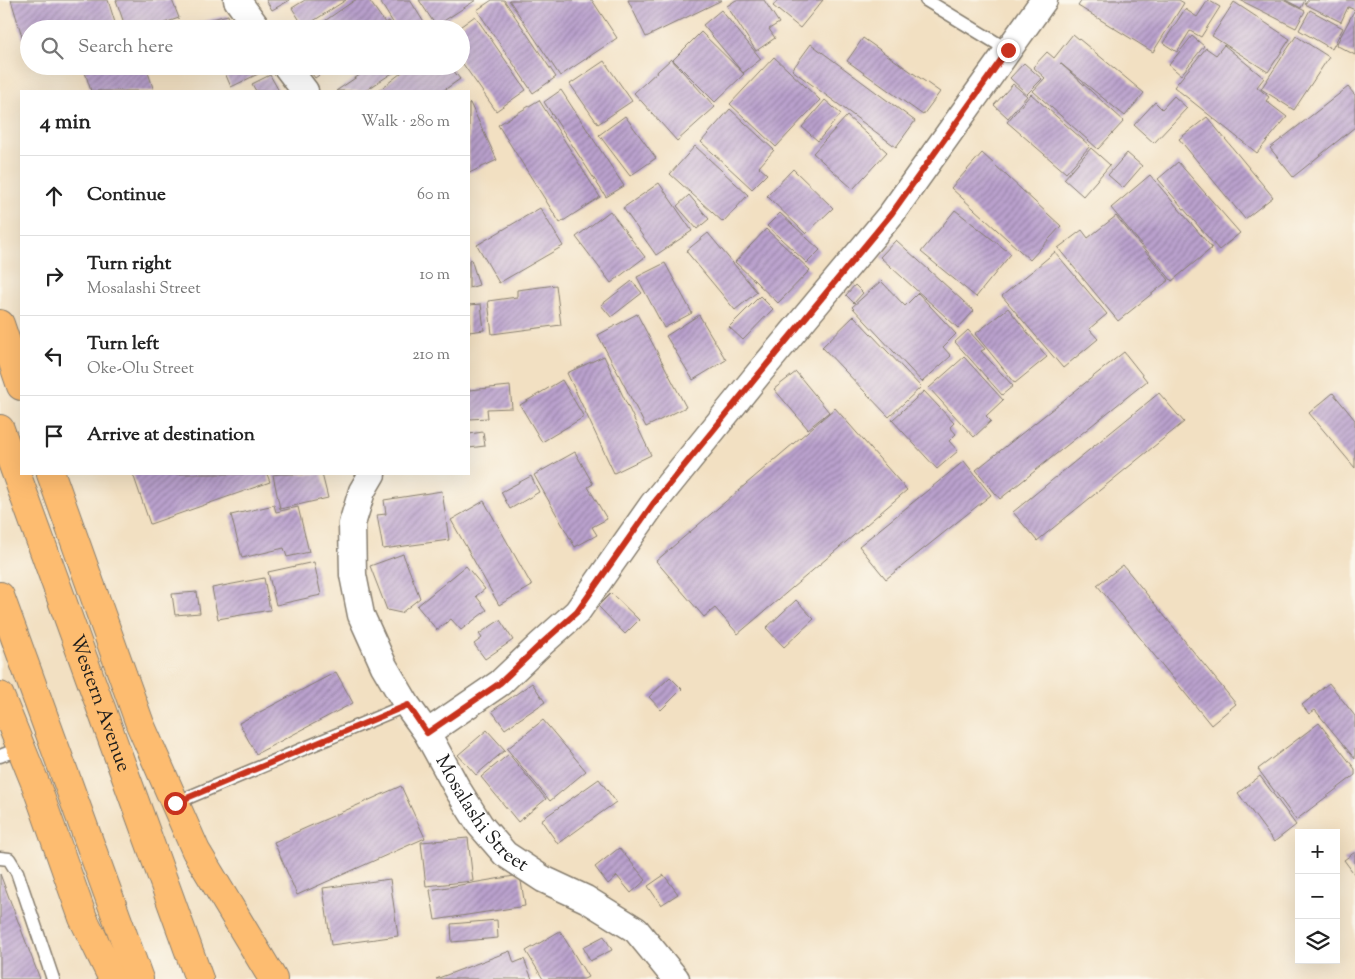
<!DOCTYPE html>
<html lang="en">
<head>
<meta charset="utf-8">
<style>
	body { margin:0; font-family:"Sorts Mill Goudy",serif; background:#f6f6f6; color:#222 }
	.controls { position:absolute; right:15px; bottom:15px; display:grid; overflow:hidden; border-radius:0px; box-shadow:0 5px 20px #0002 }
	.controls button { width:45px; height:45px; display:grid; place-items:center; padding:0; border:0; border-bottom:1px solid #e0e0e0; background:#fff; color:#222; font:25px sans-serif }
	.stop { position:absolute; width:15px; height:15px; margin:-11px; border:4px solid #c8321e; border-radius:50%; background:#fff }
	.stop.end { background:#c8321e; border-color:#fff; box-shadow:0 1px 5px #0008 }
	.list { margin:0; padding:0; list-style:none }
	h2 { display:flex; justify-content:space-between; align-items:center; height:65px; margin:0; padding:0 20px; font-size:21px }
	h2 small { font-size:16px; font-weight:400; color:#767676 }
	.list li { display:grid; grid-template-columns:32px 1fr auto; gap:15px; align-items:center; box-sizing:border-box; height:80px; padding:0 20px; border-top:1px solid #e0e0e0 }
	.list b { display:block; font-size:19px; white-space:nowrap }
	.list p { margin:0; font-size:16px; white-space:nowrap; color:#767676 }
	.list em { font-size:16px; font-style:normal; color:#767676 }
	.icon { flex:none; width:28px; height:28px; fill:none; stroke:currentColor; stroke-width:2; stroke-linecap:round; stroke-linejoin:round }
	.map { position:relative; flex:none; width:1355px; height:979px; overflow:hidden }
	.search { position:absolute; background:#fff; box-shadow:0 5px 20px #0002; left:20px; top:20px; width:450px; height:55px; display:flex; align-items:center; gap:12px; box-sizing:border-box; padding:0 18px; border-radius:28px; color:#767676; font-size:19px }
	.panel { position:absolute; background:#fff; box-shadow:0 5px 20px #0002; left:20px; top:90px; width:450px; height:385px; border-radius:0px }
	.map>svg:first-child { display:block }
	.building { fill:url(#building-hatch) }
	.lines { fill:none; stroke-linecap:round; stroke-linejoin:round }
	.lane-casing { stroke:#877e6f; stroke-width:15 }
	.street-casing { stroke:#877e6f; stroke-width:29 }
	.primary-casing { stroke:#877e6f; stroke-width:30 }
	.highway-casing { stroke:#877e6f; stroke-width:30 }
	.lane { stroke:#fff; stroke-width:12 }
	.street { stroke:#fff; stroke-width:26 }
	.primary { stroke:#fdbc6f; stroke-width:28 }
	.highway { stroke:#fdbc6f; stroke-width:28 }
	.route { stroke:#c8321e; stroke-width:6 }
	.labels { text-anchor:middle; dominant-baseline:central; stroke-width:4.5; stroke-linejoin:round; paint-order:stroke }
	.street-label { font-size:20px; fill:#1c1c1c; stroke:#fbf7ec }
</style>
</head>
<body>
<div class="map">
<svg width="1355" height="979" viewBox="0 0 1355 979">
	<defs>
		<pattern id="building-hatch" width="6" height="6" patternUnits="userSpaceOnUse" patternTransform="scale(1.25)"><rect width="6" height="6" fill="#baa1cd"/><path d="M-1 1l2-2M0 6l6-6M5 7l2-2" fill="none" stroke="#9682a6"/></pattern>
	</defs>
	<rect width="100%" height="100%" fill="#fbf7ec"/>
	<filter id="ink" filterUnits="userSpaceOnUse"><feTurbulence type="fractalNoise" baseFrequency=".02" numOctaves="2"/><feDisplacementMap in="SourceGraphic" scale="10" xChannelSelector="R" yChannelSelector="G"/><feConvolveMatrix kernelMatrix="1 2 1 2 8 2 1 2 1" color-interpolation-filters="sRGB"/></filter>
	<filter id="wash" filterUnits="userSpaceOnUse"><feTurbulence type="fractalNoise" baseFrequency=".0096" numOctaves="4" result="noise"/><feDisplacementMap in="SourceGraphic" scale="20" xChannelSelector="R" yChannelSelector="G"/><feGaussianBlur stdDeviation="1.12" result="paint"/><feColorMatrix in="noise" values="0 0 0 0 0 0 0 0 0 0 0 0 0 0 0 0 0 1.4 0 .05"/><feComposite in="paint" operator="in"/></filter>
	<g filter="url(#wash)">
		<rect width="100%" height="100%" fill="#f2e0c2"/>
		<g id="blocks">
			<path class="building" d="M11 0H108L117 29H29L28 56Z
				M116 0H172L179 18 147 29H126Z
				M266 0H290L272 10Z
				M305 0H346L304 27 292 8Z
				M355 0H369L385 23 389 21 394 29H313Z
				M379 0H410L428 29H397Z
				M419 0H476L436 26Z
				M492 0H504L556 77 533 93 477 10Z
				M509 0H592L617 38 560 76Z
				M628 0H722L646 37Z
				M736 0H764L779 23 769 29 775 38 756 51 727 6Z
				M778 0H823L800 28 773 6Z
				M1082 0H1179L1184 3 1153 52 1078 6Z
				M1208 0 1220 7 1201 37 1190 31 1177 52 1163 43 1185 9 1197 17Z
				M1240 0H1283L1305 11 1296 28Z
				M1285 0H1305L1301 8Z
				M1308 0H1355V10L1348 7 1341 22 1305 4Z
				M1234 2 1290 39 1268 72 1212 36Z
				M721 10 761 59 743 73 703 25Z
				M1310 10 1343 28 1332 49 1299 30Z
				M1354 11 1355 12V55L1336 45Z
				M228 15 231 29H175V28Z
				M475 16 526 90 496 111 461 61V29H457Z
				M701 32 744 74 715 102 673 60Z
				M1073 34 1144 93 1125 116 1060 63 1124 121 1098 149 1033 91 1045 78 1033 67 1047 52 1054 58Z
				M1192 36 1204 46 1181 75 1169 65Z
				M1296 36 1329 57 1294 110 1261 89Z
				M863 38 940 92 923 115 847 61Z
				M811 44 915 121 896 147 792 70Z
				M1224 45 1264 78 1257 87 1269 97 1266 101 1287 117 1257 153 1174 87 1206 48 1216 55Z
				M774 57 820 100 776 147 730 104Z
				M671 59 715 107 677 141 634 93Z
				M604 61 632 101 598 124 570 84Z
				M1024 63 1042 79 1027 94 1010 78Z
				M83 66H146L154 91H91Z
				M222 66H254L258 74 231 87Z
				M306 66H332L315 78Z
				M373 66H403L365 91H336Z
				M410 66H450L460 79 443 91H378Z
				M270 75 279 91H256L252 84Z
				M1013 84 1027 96 1008 118 994 105Z
				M1348 87 1355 95V127L1293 177 1270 148Z
				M561 90 624 186 606 197 544 102Z
				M1031 94 1090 146 1066 173 1007 122Z
				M1174 96 1187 108 1154 143 1134 125 1155 102 1162 109Z
				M539 100 600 197 560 223 498 125Z
				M825 100 841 114 818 141 802 127Z
				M470 103 497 160 469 173V104Z
				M730 109 774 150 759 167 767 174 752 189 701 142Z
				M625 116 656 158 630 176 599 135Z
				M847 116 887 152 853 189 813 153Z
				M1207 117 1273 197 1245 219 1179 139Z
				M695 146 748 195 723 222 670 174Z
				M1091 148 1110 165 1083 196 1064 179Z
				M982 153 1061 226 1030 260 951 188Z
				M1127 153 1142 166 1123 188 1108 175Z
				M1178 162 1240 233 1219 250 1158 179Z
				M793 169 833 208 806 234 767 196Z
				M1150 175 1212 248 1172 281 1111 208Z
				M659 183 692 231 656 255 623 208Z
				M689 195 709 219 697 229 677 206Z
				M540 208 563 246 499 283 477 245Z
				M955 210 1011 254 976 297 921 252Z
				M610 211 645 257 611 283 576 237Z
				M780 213 820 250 807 263 767 226Z
				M1116 216 1169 280 1118 321 1058 248 1082 230 1088 238Z
				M766 229 810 270 778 303 735 262Z
				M708 233 757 292 735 310 686 251Z
				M896 240 974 311 958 328 880 257Z
				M1055 252 1107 314 1089 329 1098 339 1063 368 1002 296Z
				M471 259 479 285 469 288V260Z
				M665 263 692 313 664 328 637 277Z
				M632 281 642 293 611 317 601 305Z
				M881 281 905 306 918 293 956 334 943 347 951 356 922 382 852 307Z
				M556 285 561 325 492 334 488 301 517 297V290Z
				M855 285 863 293 854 303 846 295Z
				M760 296 773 309 743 340 729 327Z
				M481 304 484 330 469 332V305Z
				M1008 308 1047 357 1015 383 975 334Z
				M637 314 686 407 646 427 598 335Z
				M699 315 726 360 693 380 666 336Z
				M854 316 921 387 889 417 822 347Z
				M968 330 985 349 981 351 1013 386 1002 395 955 342Z
				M1124 352 1147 381 1000 499 976 470Z
				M604 356 651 455 614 473 567 373Z
				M964 357 1003 400 986 416 991 421 974 437 929 388Z
				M796 372 829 412 808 429 774 389Z
				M562 380 584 417 542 442 520 405Z
				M510 386 512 408 487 409 488 418 469 419V390Z
				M924 391 954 423 950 427 956 434 949 441 958 451 937 469 892 420Z
				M1159 393 1184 422 1037 541 1013 512Z
				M1333 393 1355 420V468L1309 413Z
				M835 408 907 490 738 634 715 608 704 617 656 561Z
				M483 432 485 446 469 448V434Z
				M575 452 593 484 588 487 607 519 592 527 597 535 575 547 534 475Z
				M964 461 991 495 886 579 859 546Z
				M133 474H267L270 482 150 524Z
				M279 474H322L328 498 280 509 273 475Z
				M531 476 539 492 510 509 501 492Z
				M442 491 449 540 383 549 377 515 386 514 384 500Z
				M484 501 532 586 499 605 451 520Z
				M274 505 276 512 298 507 309 552 287 557 284 548 242 558 231 515Z
				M403 554 420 598 401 613 387 610 370 566Z
				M314 562 321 595 276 605 268 572Z
				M1123 565 1236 704 1211 725 1097 585Z
				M466 566 485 589 476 596 487 610 461 630 451 619 437 630 417 606Z
				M264 578 270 610 218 619 212 588Z
				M197 592 200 613 175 615 172 594Z
				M611 593 639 620 625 634 598 606Z
				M796 600 814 619 784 647 766 628Z
				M500 620 513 640 485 659 474 644 482 638 479 634Z
				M336 672 353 703 256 754 239 723Z
				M670 677 682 689 661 710 649 697Z
				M532 683 545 702 505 729 492 711Z
				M1329 683 1355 716V759L1315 710 1309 714 1302 705Z
				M543 720 586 771 550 801 507 749Z
				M1319 723 1355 769V775L1296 820 1258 769Z
				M487 730 505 750 476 775 458 755Z
				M509 754 546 799 518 822 481 777Z
				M1260 776 1296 825 1274 842 1238 793Z
				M599 779 616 802 558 844 541 820Z
				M401 786 425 838 297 895 274 842Z
				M468 838 473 881 426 886 421 842Z
				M619 848 646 880 631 893 617 876 608 884 595 867Z
				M1355 852V875L1344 860Z
				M0 874 40 979H0Z
				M520 875 525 906 435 920 430 890Z
				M664 875 678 894 661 905 648 886Z
				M390 879 398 936 331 945 323 888Z
				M497 920 498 938 452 942 451 924Z
				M560 931 588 977 584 979H543L526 951Z
				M604 936 612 950 590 961 583 947Z
				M510 951 514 963 524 959 532 979H436Z"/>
		</g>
	</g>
	<g filter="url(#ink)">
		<use href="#blocks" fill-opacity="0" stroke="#877e6f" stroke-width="1"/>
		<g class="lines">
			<defs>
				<path id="lane" d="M926 0 1008 50
					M0 756 21 748
					M175 803 407 705
					M0 858 9 859 17 872 53 979"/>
				<g id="street">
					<path d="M237 0 258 29"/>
					<path d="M286 66 305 91"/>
					<path id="s1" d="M372 474 362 491 352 524 353 575 361 615 384 666 407 705 427 733 458 790 480 825 505 854 543 879 586 899 636 930 676 979"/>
					<path d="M427 733 500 683 541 644 577 612 653 504 759 373 892 213 1044 0"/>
				</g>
				<path id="primary" d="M0 324 21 386
					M51 474 140 724 196 851 273 979
					M0 696 36 785 83 918 113 979"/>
				<g id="highway">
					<path id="s2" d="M0 429 199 979"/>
					<path d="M0 596 139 979"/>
				</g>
			</defs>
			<use href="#lane" class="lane-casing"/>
			<use href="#street" class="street-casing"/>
			<use href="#primary" class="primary-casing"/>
			<use href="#highway" class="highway-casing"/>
			<use href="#lane" class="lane"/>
			<use href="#street" class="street"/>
			<use href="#primary" class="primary"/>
			<use href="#highway" class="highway"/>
		</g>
	</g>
	<g class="lines" filter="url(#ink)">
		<path class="route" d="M175 803 408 705 427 733 500 683 541 644 577 612 653 504 759 374 892 213 1008 50"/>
	</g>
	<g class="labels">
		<g class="street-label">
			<text stroke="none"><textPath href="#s2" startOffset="292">Western Avenue</textPath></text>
			<text stroke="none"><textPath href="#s1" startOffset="380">Mosalashi Street</textPath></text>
		</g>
	</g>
</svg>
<div class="controls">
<button>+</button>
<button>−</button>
<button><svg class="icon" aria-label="layers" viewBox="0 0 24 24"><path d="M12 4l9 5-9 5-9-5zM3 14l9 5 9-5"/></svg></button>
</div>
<div class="stop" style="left:175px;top:803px"></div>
<div class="stop end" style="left:1008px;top:50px"></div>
<div class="search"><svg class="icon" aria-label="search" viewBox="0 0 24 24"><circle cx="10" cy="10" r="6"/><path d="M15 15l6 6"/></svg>Search here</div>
<section class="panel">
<h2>4 min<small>Walk · 280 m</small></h2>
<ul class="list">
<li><svg class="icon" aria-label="ahead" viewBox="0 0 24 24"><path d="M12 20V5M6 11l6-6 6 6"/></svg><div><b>Continue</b></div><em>60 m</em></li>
<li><svg class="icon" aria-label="right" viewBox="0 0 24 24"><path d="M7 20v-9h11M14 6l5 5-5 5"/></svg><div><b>Turn right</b><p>Mosalashi Street</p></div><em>10 m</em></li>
<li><svg class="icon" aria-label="left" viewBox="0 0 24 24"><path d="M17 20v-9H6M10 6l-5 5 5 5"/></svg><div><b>Turn left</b><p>Oke-Olu Street</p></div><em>210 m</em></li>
<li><svg class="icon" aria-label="arrive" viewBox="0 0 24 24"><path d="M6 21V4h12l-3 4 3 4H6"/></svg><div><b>Arrive at destination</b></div></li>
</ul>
</section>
</div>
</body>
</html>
